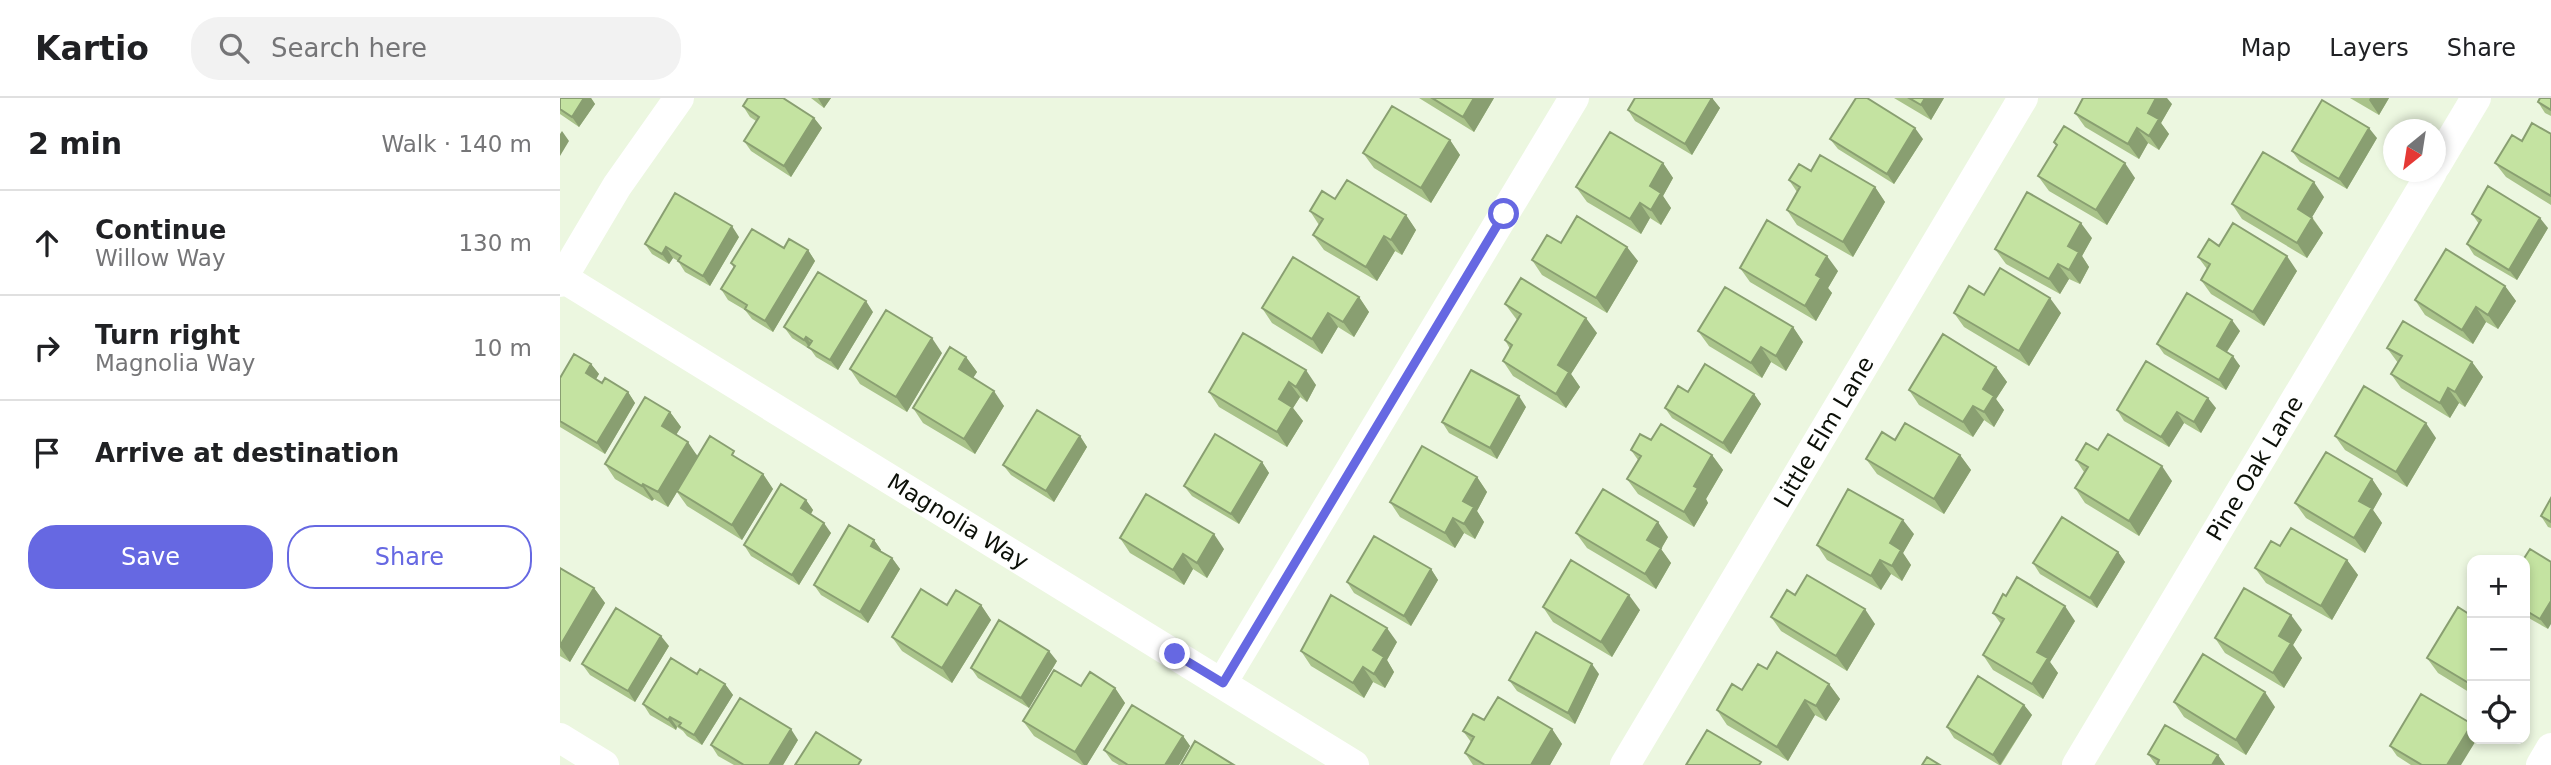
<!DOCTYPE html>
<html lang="en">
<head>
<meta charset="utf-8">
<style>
	body { margin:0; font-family:"DejaVu Sans",sans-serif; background:#f2f2f2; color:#202124 }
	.controls { position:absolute; right:21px; bottom:21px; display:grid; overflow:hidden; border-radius:14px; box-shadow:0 4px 10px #0003 }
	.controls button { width:63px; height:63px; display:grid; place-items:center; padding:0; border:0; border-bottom:2px solid #e0e0e0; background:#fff; color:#202124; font:35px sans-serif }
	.compass { position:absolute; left:1823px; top:21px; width:63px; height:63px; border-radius:50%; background:#fff; box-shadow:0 4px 10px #0003; rotate:210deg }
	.stop { position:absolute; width:21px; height:21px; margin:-16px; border:5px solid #6668e2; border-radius:50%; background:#fff }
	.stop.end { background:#6668e2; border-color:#fff; box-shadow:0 2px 7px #0008 }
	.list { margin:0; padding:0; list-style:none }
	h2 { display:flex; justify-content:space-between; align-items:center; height:91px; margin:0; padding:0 28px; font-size:30px }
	h2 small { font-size:23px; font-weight:400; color:#757577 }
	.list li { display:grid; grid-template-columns:46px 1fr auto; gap:21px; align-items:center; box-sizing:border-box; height:105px; padding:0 28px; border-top:2px solid #e0e0e0 }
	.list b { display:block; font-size:26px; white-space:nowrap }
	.list p { margin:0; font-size:23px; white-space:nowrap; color:#757577 }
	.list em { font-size:23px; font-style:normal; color:#757577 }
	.actions { display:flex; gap:14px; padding:21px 28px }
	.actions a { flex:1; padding:16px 0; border:2px solid #6668e2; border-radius:28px; text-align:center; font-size:24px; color:#6668e2 }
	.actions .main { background:#6668e2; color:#fff }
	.icon { flex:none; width:38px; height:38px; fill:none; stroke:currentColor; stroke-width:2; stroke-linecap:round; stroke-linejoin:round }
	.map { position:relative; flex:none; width:1991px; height:667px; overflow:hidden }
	header { display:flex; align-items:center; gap:42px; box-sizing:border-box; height:98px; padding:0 35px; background:#fff; border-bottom:2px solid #e0e0e0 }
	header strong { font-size:33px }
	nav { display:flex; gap:38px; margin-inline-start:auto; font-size:24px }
	.search { width:490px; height:63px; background:#f2f2f2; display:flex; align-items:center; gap:18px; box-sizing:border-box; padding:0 24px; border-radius:28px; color:#757577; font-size:26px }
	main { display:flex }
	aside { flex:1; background:#fff }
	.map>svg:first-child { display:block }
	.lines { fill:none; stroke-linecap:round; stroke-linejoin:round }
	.street { stroke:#fff; stroke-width:30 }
	.wall { fill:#a9c38a }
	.shaded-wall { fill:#899f71 }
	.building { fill:#c4e3a1; stroke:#899f71; stroke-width:2 }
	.route { stroke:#6668e2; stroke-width:9 }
	.labels { text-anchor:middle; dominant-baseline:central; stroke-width:7; stroke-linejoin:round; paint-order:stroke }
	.street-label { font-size:23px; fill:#0c1008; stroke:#ecf7e0 }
</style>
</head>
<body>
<header>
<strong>Kartio</strong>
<div class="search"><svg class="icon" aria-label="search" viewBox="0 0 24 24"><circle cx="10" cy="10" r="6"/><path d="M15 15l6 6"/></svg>Search here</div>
<nav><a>Map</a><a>Layers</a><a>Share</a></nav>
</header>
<main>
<aside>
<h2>2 min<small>Walk · 140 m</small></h2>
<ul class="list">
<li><svg class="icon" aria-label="ahead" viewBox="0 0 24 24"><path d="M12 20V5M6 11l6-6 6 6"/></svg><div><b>Continue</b><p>Willow Way</p></div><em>130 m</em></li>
<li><svg class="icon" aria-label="right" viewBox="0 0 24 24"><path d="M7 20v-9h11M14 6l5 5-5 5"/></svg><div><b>Turn right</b><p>Magnolia Way</p></div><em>10 m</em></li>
<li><svg class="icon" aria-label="arrive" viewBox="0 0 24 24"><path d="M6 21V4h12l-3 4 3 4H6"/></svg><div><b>Arrive at destination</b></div></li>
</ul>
<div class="actions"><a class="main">Save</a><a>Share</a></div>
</aside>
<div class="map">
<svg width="1991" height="667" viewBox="0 0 1991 667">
	<rect width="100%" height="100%" fill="#ecf7e0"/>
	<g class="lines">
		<g class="street">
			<path d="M1876 67 1916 0"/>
			<path id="s1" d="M3 180 794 667"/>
			<path d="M0 184 57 88 119 0"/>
			<path d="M662 585 1014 0"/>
			<path d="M0 640 44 667"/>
			<path id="s2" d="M1065 667 1463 0"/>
			<path id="s3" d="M1517 667 1872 74"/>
			<path d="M1981 667 1991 650"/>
		</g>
	</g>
	<path class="wall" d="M0 0H31L35 6 19 29 0 16Z
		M251 0H271L264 10Z
		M859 0H934L914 34Z
		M1152 0 1160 10 1132 57 1075 23 1068 12Z
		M1334 0H1384L1371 22Z
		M1790 0H1829L1819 17Z
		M1991 0V18L1985 15 1978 4Z
		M1612 6 1601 25 1609 36 1599 52 1588 45 1579 61 1525 29 1515 15Z
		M183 8 254 20 262 30 231 79 191 53 184 43 196 23 190 19Z
		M1991 36V107L1946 79 1935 65 1962 43Z
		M1817 40 1787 91 1740 64 1732 53Z
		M1270 41H1363L1334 86 1278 51Z
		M890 42 900 57 871 105 814 70 803 55Z
		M1494 44 1575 80 1547 127 1489 93 1478 78 1497 48Z
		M1103 65 1113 80 1103 98 1111 110 1101 127 1090 120 1081 136 1027 104 1016 89Z
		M1251 73 1315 89 1325 104 1293 159 1237 127 1227 112 1237 94 1229 82Z
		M1764 99 1752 119 1763 135 1747 160 1682 121 1672 106Z
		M775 101 846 117 856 132 842 157 835 153 817 183 764 152 753 137 759 127 750 113Z
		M1912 116 1988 130 1957 182 1914 157 1907 146 1919 126Z
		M179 139 150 188 125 174 118 163 113 160 109 166 92 156 85 146Z
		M1532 140 1522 158 1529 169 1520 186 1509 181 1500 196 1446 166 1435 151Z
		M1001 145 1078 163 1047 215 982 177 972 162Z
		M1659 148 1737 173 1704 228 1651 196 1641 182 1647 171 1638 159Z
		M224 150 248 152 255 163 213 234 192 221 185 212 168 202 161 191 174 170 171 165Z
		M1180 170 1278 173 1268 190 1272 195 1256 223 1190 184Z
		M1945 188 1956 203 1938 231 1926 224 1913 246 1865 217 1855 202Z
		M1424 197 1501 215 1469 268 1404 229 1394 215Z
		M799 199 809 214 794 239 778 229 762 256 712 225 702 210Z
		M945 206 1037 235 1011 276 1020 289 1006 310 953 278 943 263 950 251 945 242 957 222Z
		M313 214 278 272 256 259 251 252 232 240 224 229Z
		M1233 229 1243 244 1226 273 1211 264 1202 280 1149 248 1138 233Z
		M1680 233 1667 254 1680 268 1666 292 1604 256 1597 246Z
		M683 235 756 287 747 304 740 299 733 310 743 323 727 349 659 309 649 294Z
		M1827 250 1912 264 1923 279 1905 309 1899 305 1890 320 1841 290 1831 276 1838 265Z
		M382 255 347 314 300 286 290 271Z
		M406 259 417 274 413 280 444 308 415 356 363 325 353 310Z
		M31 266 39 276 36 281 42 285 68 294 75 305 45 356 0 329V280Z
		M1436 269 1447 284 1436 301 1444 312 1434 329 1424 322 1413 339 1359 307 1349 292Z
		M1128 294 1194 296 1201 306 1171 356 1112 320 1105 310Z
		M966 309 937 361 889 335 882 324Z
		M1656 310 1641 335 1624 325 1609 349 1564 323 1557 312Z
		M110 314 121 329 116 337 138 358 181 362 203 376 213 391 182 442 127 408 117 394 108 409 94 401 92 403 55 381 45 366Z
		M520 338 527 349 494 404 451 377 443 367Z
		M1775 338 1876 340 1847 389 1785 352Z
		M1091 342 1152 357 1163 372 1146 401 1148 405 1134 429 1078 396 1067 381 1078 362 1071 352Z
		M1335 342 1400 357 1411 372 1384 416 1317 376 1306 361Z
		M1538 352 1612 383 1579 438 1525 405 1515 390 1524 374 1516 362Z
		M702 364 709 375 679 426 632 398 624 388Z
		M917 379 927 394 917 413 924 424 915 441 904 435 895 450 840 419 830 404Z
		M1812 381 1822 396 1813 412 1822 425 1805 455 1746 420 1735 405Z
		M1991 400V430L1988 429 1981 418Z
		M246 402 253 412 251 416 271 435 239 487 191 458 184 447Z
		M1016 435 1108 439 1101 451 1111 465 1096 491 1027 450Z
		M1354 436 1343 455 1351 467 1342 483 1331 476 1321 492 1267 462 1257 447Z
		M560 440 664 451 647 480 633 471 624 487 570 455Z
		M314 442 321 452V453L332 460 340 471 308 525 261 497 254 487Z
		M1720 448 1787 462 1798 477 1772 522 1706 485 1695 470Z
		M1558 454 1565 464 1537 510 1480 476 1473 465Z
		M1965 462 1988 531 1965 518Z
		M0 470 34 490 45 505 10 564 0 558Z
		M871 471 878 482 851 528 794 495 787 484Z
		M1235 497 1315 526 1287 573 1221 533 1211 519Z
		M1446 498 1515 523 1490 564 1498 575 1483 601 1433 572 1423 557 1441 526 1433 515Z
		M387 507H421L431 522 392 585 342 553 332 539Z
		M983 509 1080 512 1052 559 993 524Z
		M1912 518V596L1878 575 1867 560Z
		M1742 532 1733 547 1742 560 1724 590 1665 555 1655 540Z
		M837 544 827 562 834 574 825 590 813 584 804 600 751 568 741 553Z
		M109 548 75 604 30 577 22 566Z
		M497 563 469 610 418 580 411 570Z
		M1207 571 1269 586 1280 601 1266 623 1255 617 1228 663 1167 627 1157 612Z
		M137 576 165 586 173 597 142 647 127 638 123 633 117 629 116 632 90 617 83 606Z
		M1039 576 1015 626 957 593 949 582Z
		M521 588 555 590 565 605 527 667H522L474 638 463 623Z
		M1614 604 1715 609 1686 657 1624 619Z
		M1464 607 1472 617 1441 667H1439L1394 640 1387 629Z
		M924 622 992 631 1002 646 990 667H913L905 655 911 644 903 633Z
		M623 638 630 648 619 667H559L552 663 544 652Z
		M238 642 223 667H174L158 658 151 647Z
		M1830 648 1901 667H1851L1837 658Z
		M1588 656 1658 657 1665 667H1596Z"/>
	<path class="shaded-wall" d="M24 0H31L35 6 19 29 12 19Z
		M258 0H271L264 10Z
		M914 0H934L914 34 903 19Z
		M1152 0 1160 10 1132 57 1125 46Z
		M1365 0H1384L1371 22 1361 7Z
		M1596 0H1607L1612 6 1601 25 1609 36 1599 52 1589 38 1588 15Z
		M1810 0H1829L1819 17 1809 2Z
		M254 20 262 30 231 79 224 68Z
		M1355 30 1363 41 1334 86 1327 76Z
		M1577 30 1588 45 1579 61 1568 46Z
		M1809 30 1817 40 1787 91 1779 81Z
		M2 33 9 43 0 58V36Z
		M890 42 900 57 871 105 861 90Z
		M1103 65 1113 80 1103 98 1111 110 1101 127 1091 112 1090 88Z
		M1565 65 1575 80 1547 127 1536 112Z
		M1754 84 1764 99 1748 126 1738 111Z
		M1315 89 1325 104 1293 159 1283 144Z
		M1080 105 1090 120 1081 136 1070 121Z
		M846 117 856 132 842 157 831 142Z
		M1752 120 1763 135 1747 160 1737 145Z
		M1980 120 1988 130 1957 182 1949 172Z
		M1521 125 1532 140 1522 158 1529 169 1520 186 1509 172 1508 148Z
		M172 128 179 139 150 188 143 178Z
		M824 138 835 153 817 183 806 169Z
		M106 149 113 160 109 166 102 156Z
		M1067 149 1078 163 1047 215 1036 200Z
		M248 152 255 163 213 234 205 223Z
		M1267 158 1278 173 1268 190 1272 195 1256 223 1245 208 1256 177Z
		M1727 158 1737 173 1704 228 1693 214Z
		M1498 166 1509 181 1500 196 1489 181Z
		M1945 188 1956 203 1938 231 1928 217Z
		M799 199 809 214 794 239 783 224Z
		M1490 200 1501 215 1469 268 1459 253Z
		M306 203 313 214 278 272 270 262Z
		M1916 209 1926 224 1913 246 1902 232Z
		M768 215 778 229 762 256 752 241Z
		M1026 220 1037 235 1011 276 1020 289 1006 310 996 296 998 267Z
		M1672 222 1680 233 1664 258 1657 248Z
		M1233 229 1243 244 1226 273 1216 258Z
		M246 239 254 249H249L244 242Z
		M372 240 382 255 347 314 336 299Z
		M1201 249 1211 264 1202 280 1191 265Z
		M1673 258 1680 268 1666 292 1659 282Z
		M406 259 417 274 409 286 399 271Z
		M1912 264 1923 279 1905 309 1895 294Z
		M31 266 39 276 33 286 26 275Z
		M1436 269 1447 284 1436 301 1444 312 1434 329 1424 314 1423 291Z
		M746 272 756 287 747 304 736 289Z
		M729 284 740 299 733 310 743 323 727 349 717 334 719 301Z
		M1888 290 1899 305 1890 320 1880 305Z
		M434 293 444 308 415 356 404 341Z
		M68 294 75 305 45 356 37 345Z
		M1194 296 1201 306 1171 356 1163 345Z
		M959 298 966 309 937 361 930 350Z
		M1648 300 1656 310 1641 335 1634 324Z
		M1413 308 1424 322 1413 339 1403 324Z
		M110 314 121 329 112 343 102 328Z
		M1617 314 1624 325 1609 349 1601 339Z
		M1866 325 1876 340 1847 389 1836 374Z
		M520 338 527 349 494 404 486 393Z
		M128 344 138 359 108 409 98 394Z
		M1152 357 1163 372 1146 401 1148 405 1134 429 1124 414 1134 388Z
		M1400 357 1411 372 1384 416 1374 401Z
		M702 364 709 375 679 426 671 416Z
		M1602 368 1612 383 1579 438 1569 423Z
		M203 376 213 391 182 442 172 427Z
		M917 379 927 394 917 413 924 424 915 441 904 426 903 403Z
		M1812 381 1822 396 1813 412 1822 425 1805 455 1794 440 1799 403Z
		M83 386 94 401 92 403 82 388Z
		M246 402 253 412 248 421 241 410Z
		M893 420 904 435 895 450 885 435Z
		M1343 422 1354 436 1343 455 1351 467 1342 483 1332 468 1330 445Z
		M1098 424 1108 439 1101 451 1111 465 1096 491 1085 476 1087 442Z
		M264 425 271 435 239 487 232 477Z
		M654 436 664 451 647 480 637 465Z
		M314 442 321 452 318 458 311 448Z
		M1558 454 1565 464 1537 510 1530 500Z
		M623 456 633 471 624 487 613 472Z
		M332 460 340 471 308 525 300 514Z
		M1320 462 1331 476 1321 492 1311 478Z
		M1787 462 1798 477 1772 522 1761 508Z
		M871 471 878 482 851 528 844 518Z
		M34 490 45 505 10 564 0 549V548Z
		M1069 497 1080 512 1052 559 1041 544Z
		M1991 503V526L1988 531 1980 521Z
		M421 507 431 522 392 585 382 570Z
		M1505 508 1515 523 1490 564 1498 575 1483 601 1472 586 1477 554Z
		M1305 511 1315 526 1287 573 1276 558Z
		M1731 517 1742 532 1733 547 1742 560 1724 590 1713 575 1719 538Z
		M827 530 837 544 827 562 834 574 825 590 814 576 813 552Z
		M101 538 109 548 75 604 68 593Z
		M489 553 497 563 469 610 461 600Z
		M1032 566 1039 576 1015 626 1008 615Z
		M803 569 813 584 804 600 793 585Z
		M165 586 173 597 142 647 134 637Z
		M1269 586 1280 601 1266 623 1256 608Z
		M555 590 565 605 527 667H524L515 654Z
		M1705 594 1715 609 1686 657 1676 642Z
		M1245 602 1255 617 1228 663 1217 649Z
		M1464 607 1472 617 1440 667 1433 657Z
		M110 619 117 629 116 632 108 622Z
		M1912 626V641H1917L1901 667H1887Z
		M231 631 238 642 223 667H209Z
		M992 631 1002 646 990 667H971Z
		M623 638 630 648 619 667H605Z
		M1658 657 1665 667H1652Z"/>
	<path class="building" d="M0 0H24L12 19 0 11Z
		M188 0H223L254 20 224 68 184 43 199 19 183 8Z
		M872 0H914L903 19Z
		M1075 0H1152L1125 46 1068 12Z
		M1296 0H1307L1355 30 1327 76 1270 41Z
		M1349 0H1365L1361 7Z
		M1523 0H1596L1588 15 1599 21 1589 38 1577 30 1568 46 1515 15Z
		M1980 0H1991V12L1978 4Z
		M1762 2 1809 30 1779 81 1732 53Z
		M832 8 890 42 861 90 803 55Z
		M1972 25 1991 36V98L1935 65 1952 37 1962 43Z
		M1504 28 1565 65 1536 112 1478 78 1497 47 1494 44Z
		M1050 34 1103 65 1090 88 1101 95 1091 112 1080 105 1070 121 1016 89Z
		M1703 54 1754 84 1738 111 1752 120 1737 145 1672 106Z
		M1260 57 1315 89 1283 144 1227 112 1240 89 1229 82 1239 66 1251 73Z
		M787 82 846 117 831 142 824 138 806 169 753 137 763 121 750 113 762 93 775 101Z
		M1928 88 1980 120 1949 172 1907 146 1921 122 1912 116Z
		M1467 94 1521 125 1508 148 1519 154 1509 172 1498 166 1489 181 1435 151Z
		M115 95 172 128 143 178 118 163 121 158 106 149 102 156 85 146Z
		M1017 118 1067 149 1036 200 972 162 987 137 1001 145Z
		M1207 122 1267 158 1256 177 1261 180 1245 208 1180 170Z
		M1673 125 1727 158 1693 214 1641 182 1650 166 1638 159 1649 141 1659 148Z
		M192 131 224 150 229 141 248 152 205 223 185 211 187 207 161 191 175 168 171 165Z
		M1886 151 1945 188 1928 217 1916 209 1902 232 1855 202Z
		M733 159 799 199 783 224 768 215 752 241 702 210Z
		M1440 170 1490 200 1459 253 1394 215 1409 188 1424 197Z
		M258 174 306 203 270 262 248 249 252 243 246 239 244 242 224 229Z
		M961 180 1026 220 998 267 1009 274 996 296 943 263 952 247 945 242 961 216 945 206Z
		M1165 189 1233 229 1216 258 1201 249 1191 265 1138 233Z
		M1627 195 1672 222 1657 248 1673 258 1659 282 1597 246Z
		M326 212 372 240 336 299 290 271Z
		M1843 223 1912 264 1895 294 1888 290 1880 305 1831 276 1842 258 1827 250Z
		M683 235 746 272 736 289 729 284 719 301 732 309 717 334 649 294Z
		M1383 236 1436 269 1423 291 1434 298 1424 314 1413 308 1403 324 1349 292Z
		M390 249 406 259 399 271 434 293 404 341 353 310Z
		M14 256 31 266 26 275 42 285 45 280 68 294 37 345 0 323V280Z
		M1586 263 1648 300 1634 324 1617 314 1601 339 1557 312Z
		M1145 266 1194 296 1163 345 1105 310 1118 288 1128 294Z
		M911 272 959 298 930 350 882 324Z
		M1804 288 1866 325 1836 374 1775 338Z
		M85 299 110 314 102 328 128 344 98 394 83 386 82 388 45 366Z
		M477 312 520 338 486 393 443 367Z
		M1345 325 1400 357 1374 401 1306 361 1322 334 1335 342Z
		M1101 326 1152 357 1134 388 1138 390 1124 414 1067 381 1081 358 1071 352 1080 336 1091 342Z
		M655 336 702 364 671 416 624 388Z
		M1548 336 1602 368 1569 423 1515 390 1528 369 1516 362 1526 345 1538 352Z
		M150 338 174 353 172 357 203 376 172 427 117 393Z
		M862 348 917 379 903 403 914 409 904 426 893 420 885 435 830 404Z
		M1766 354 1812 381 1799 403 1812 410 1794 440 1735 405Z
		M221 386 246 402 241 410 264 425 232 477 184 447Z
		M1043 391 1098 424 1087 442 1101 450 1085 476 1016 435Z
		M1288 391 1343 422 1330 445 1341 452 1332 468 1320 462 1311 478 1257 447Z
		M586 396 654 436 637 465 623 456 613 472 560 440Z
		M1991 400V424L1981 418Z
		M1502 419 1558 454 1530 500 1473 465Z
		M289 427 314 442 311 448 332 460 300 514 254 487Z
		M1731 430 1787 462 1761 508 1695 470 1711 443 1720 448Z
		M814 438 871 471 844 518 787 484Z
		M1970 451 1991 464V503L1980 521 1965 512V462H1963Z
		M1011 462 1069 497 1041 544 983 509Z
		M0 470 34 490 0 548Z
		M1247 477 1305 511 1276 558 1211 519 1227 492 1235 497Z
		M1457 479 1505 508 1477 554 1488 560 1472 586 1423 557 1444 521 1433 515 1443 496 1446 498Z
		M1684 490 1731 517 1719 538 1731 545 1713 575 1655 540Z
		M361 491 387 507 396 492 421 507 382 570 332 539Z
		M771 497 827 530 813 552 824 559 814 576 803 569 793 585 741 553Z
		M1898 509 1912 518V587L1867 560Z
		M56 510 101 538 68 593 22 566Z
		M439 522 489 553 461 600 411 570Z
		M976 534 1032 566 1008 615 949 582Z
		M1217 554 1269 586 1256 608 1245 602 1217 649 1157 612 1172 586 1182 592 1198 566 1207 571Z
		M1643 556 1705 594 1676 642 1614 604Z
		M111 560 137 576 140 571 165 586 134 637 119 628 121 625 110 619 108 622 83 606Z
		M494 572 521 588 530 574 555 590 515 654 463 623Z
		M1418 578 1464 607 1433 657 1387 629Z
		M1861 596 1912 626 1887 667H1862L1830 648Z
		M938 599 992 631 971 667H925L905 655 914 639 903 633 913 616 924 622Z
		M180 600 231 631 209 667H184L151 647Z
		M572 607 623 638 605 667H568L544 652Z
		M1605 627 1658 657 1652 667H1597L1599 662 1588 656Z
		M1147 632 1201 664 1199 667H1126Z
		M256 634 301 662 298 667H235Z
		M635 643 674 667H621Z
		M1367 659 1380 667H1362Z"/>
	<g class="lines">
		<path class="route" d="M615 556 663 585 944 116"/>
	</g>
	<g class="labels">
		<g class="street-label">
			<text stroke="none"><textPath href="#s2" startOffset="388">Little Elm Lane</textPath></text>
			<text stroke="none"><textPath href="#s3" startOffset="346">Pine Oak Lane</textPath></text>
			<text stroke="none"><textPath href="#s1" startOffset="464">Magnolia Way</textPath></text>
		</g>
	</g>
</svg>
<div class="controls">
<button>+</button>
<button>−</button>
<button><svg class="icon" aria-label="locate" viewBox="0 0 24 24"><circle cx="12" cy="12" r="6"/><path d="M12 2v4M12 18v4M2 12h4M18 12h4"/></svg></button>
</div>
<svg class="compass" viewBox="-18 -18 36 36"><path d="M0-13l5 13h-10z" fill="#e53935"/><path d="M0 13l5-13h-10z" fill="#757577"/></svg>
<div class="stop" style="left:944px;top:116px"></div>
<div class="stop end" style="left:615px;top:556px"></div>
</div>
</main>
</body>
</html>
